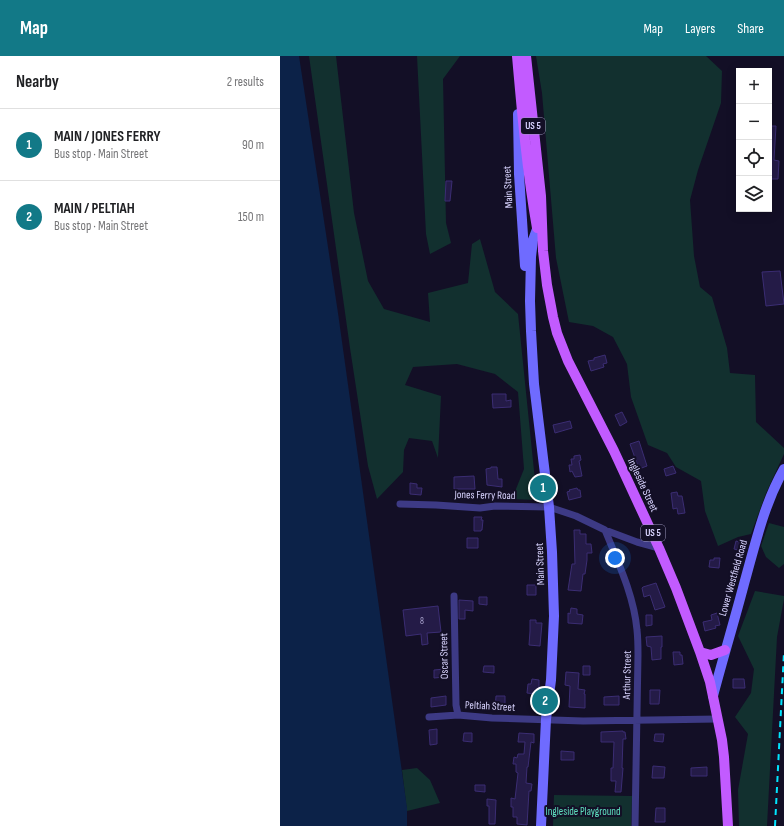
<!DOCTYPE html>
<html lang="en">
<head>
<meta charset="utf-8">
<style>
	body { margin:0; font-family:"Sofia Sans Condensed",sans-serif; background:#f2f2f2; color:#202124 }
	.controls { position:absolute; right:12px; top:12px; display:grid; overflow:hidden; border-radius:0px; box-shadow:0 2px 10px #0003 }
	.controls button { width:36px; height:36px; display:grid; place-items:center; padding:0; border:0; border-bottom:1px solid #e0e0e0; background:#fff; color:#202124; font:20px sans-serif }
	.you { position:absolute; left:335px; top:502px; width:14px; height:14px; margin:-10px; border:3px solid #fff; border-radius:50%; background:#1a73e8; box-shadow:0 0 0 6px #1a73e833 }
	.badge { display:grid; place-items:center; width:26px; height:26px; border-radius:50%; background:#127987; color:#fff; font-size:13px; font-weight:700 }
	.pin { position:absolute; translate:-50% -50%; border:2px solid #fff; box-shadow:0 1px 4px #0006 }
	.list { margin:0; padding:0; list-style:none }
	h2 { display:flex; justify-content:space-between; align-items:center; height:52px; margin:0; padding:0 16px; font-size:17px }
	h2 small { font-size:13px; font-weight:400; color:#757577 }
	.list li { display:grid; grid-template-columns:26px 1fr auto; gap:12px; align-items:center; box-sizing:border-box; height:72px; padding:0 16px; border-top:1px solid #e0e0e0 }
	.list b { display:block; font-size:15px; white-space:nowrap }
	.list p { margin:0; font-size:13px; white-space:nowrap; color:#757577 }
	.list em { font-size:13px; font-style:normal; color:#757577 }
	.icon { flex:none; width:22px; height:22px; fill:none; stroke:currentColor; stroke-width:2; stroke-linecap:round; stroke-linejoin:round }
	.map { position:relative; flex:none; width:504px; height:770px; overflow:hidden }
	header { display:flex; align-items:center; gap:24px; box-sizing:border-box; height:56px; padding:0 20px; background:#127987; color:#fff }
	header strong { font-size:19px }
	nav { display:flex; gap:22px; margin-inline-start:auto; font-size:14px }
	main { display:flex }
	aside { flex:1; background:#fff }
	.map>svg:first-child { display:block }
	.green { fill:#12302f }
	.water { fill:#0c2248 }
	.building { fill:#241b47; stroke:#3b2d73 }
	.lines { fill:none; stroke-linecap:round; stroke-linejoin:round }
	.street { stroke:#3d3a85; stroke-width:7 }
	.secondary { stroke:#6f6bff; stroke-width:10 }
	.primary { stroke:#c25bff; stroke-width:10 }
	.rail { stroke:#00e5ff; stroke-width:2; stroke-dasharray:6 5; stroke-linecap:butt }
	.labels { text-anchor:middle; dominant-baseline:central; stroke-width:4; stroke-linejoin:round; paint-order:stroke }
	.number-label { font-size:9px; fill:#aca6d1 }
	.shield { fill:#130f26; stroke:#9e99be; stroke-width:1 }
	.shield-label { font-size:10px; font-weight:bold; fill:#d9d4ff }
	.street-label { font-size:11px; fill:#d9d4ff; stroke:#130f26 }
	.park-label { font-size:11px; fill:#5fe0c0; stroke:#130f26 }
</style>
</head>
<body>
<header>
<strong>Map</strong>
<nav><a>Map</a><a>Layers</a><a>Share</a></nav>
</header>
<main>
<aside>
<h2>Nearby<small>2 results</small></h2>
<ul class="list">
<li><span class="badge">1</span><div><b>MAIN / JONES FERRY</b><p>Bus stop · Main Street</p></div><em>90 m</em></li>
<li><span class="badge">2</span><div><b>MAIN / PELTIAH</b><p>Bus stop · Main Street</p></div><em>150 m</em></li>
</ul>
</aside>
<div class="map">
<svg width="504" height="770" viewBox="0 0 504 770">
	<rect width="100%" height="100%" fill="#130f26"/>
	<path class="green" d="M29 0H56L74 157 88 225 104 253 150 266 148 237 188 227 192 188 200 183 215 236 238 258 257 444 232 443 244 413 238 336 215 318 177 308 133 311 125 329 161 340 158 402 152 385 129 382 124 394 123 416 97 443 88 410 70 292Z
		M137 0H180L163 23 166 167 171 187 150 198 146 178Z
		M256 0H426L442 15 441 47 418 114 410 144 414 200 420 231 432 241 447 292 450 317 475 319 476 366 504 392V398L486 437 471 478 458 481 438 490 425 455 421 425 396 411 387 397 368 389 351 341 347 308 333 281 313 270 289 266 276 202 262 37Z
		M489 467 504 471V508L499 512 486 501 481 490Z
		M475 535 504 540V543L497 581 487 770H459L458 734 468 678 455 661 471 637 474 613 458 580Z
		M137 712 150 724 160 747 127 755 122 714Z
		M274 739 352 740 351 770H273Z"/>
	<path class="water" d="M0 0H19L58 257 127 752V770H0Z"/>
	<path class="building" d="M489 70H496L494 104 499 105 498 123H489Z
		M166 125H172L170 145H165Z
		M500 215 504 248 486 250 482 216Z
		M325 299 327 307 323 308 324 311 311 315 308 305 314 304V302Z
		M212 338H226V345L231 344V351L213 352Z
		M342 356 347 366 340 370 335 359Z
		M290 365 292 372 275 377 273 369Z
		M359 385 367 410 359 413 350 388Z
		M300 399 301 404 299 405 302 420 295 421 292 415 290 416 289 409H292L291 403H294V400Z
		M393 410 396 417 386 420 384 413Z
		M211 411H217L218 423H222V431L207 429 206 413 211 412Z
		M194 420 195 433H174V421Z
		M130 427 137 428V432H142L141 439 130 438Z
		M297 432 298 434H300L301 441 289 444 287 436 290 435 289 434Z
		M397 436 398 440H402L405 457 398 458 397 452 393 453 391 437Z
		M194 461H202L201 464H203L202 474H201V475H194Z
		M294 474H300V478H306V488H311L312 497H307V504L305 518H303L301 535 288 534 292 508H295Z
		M187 482H198V492H187Z
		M456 485 464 487 462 495 454 493Z
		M434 502H440L439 512 429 511 430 504H434Z
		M376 527 385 551 375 554 370 539 364 541 362 532 363 531Z
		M247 529H256V539H247Z
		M199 541H207V549L199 548Z
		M179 544 193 545V555L185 554V563H179Z
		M158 550 161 576 147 577 148 588 142 589 141 578 126 580 123 554Z
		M291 552 297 553V558L303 559 302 568 288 567V557L290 558Z
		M437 557 440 569 435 570 436 572 425 575 423 566 432 564 431 559Z
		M366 559H372V569L366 570Z
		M250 564H256V567H262L260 590 249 589 250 575Z
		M382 580V591H381V603L372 604 371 591 367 590 366 581Z
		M393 596H400V599H402L403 608 394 609Z
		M204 610H214V617L203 616Z
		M303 610H310V619H303Z
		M165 613V621L154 622V614Z
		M286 616 299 617 298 633 305 634 304 638H305V652L289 651 290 630 285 629Z
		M252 623 259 624V636L255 635V638L247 637 248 628H251Z
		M453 623H464L465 632H453Z
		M370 634H380L379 648H370Z
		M166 640V649L151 651V642Z
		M216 640H225V655L215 654Z
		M339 640V649H324V641Z
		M157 673V688L150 689 149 674Z
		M343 675V676H345L346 683H343L342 712H343L341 736H335L336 725H331V712H333L334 686H321V676Z
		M184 677H192V686L183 685Z
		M239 677 254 678V687L251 686 248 711H247L246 727 252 728 251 735H249L247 769 237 768V761H233V751H231V742L235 743 238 717 236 716V708H233L234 701 237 702 238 698H244L245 686H238Z
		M375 678H384L383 686 374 685Z
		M281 695 294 696V704H281Z
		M373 710 385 711 384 722H372Z
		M427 711V720H411V712Z
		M195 729H205V736L195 735Z
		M207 743 216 744 215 768H209V750H207Z
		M376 752H385V766H375Z"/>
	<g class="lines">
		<path class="street" d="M120 448 156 449 200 452 215 450 269 451 296 460 325 474 357 486 379 492
			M325 474C338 506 354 540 357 574 358 583 358 591 358 599L355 770
			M174 540 176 649 178 659
			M149 661 178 659 212 662 303 665 438 663"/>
		<path class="secondary" d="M238 58 239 118 245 210
			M260 165 253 184 251 201 250 245 251 275 254 328 269 451 272 496 274 560 271 624 266 663 261 770
			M433 640C443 602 454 566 464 528 475 489 484 448 504 413"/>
		<path class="primary" d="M237 0C242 57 247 115 257 172
			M246 0 261 140 263 195 267 229 273 261 277 277 288 305 334 395 379 492 396 532 420 596 430 626 442 684 444 701 448 770
			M420 596 431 599 445 594"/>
		<path class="rail" d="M495 770 504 596"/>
	</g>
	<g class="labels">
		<g class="number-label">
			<text x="142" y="565">8</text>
		</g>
		<g class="shield">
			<rect x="241" y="62" width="24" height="16" rx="3"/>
			<rect x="361" y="469" width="24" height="16" rx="3"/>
		</g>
		<g class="shield-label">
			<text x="253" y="70">US 5</text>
			<text x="373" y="477">US 5</text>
		</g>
		<g class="street-label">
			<text transform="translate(228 131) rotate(-93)">Main Street</text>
			<text transform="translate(363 429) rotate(65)">Ingleside Street</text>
			<text transform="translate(205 439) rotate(1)">Jones Ferry Road</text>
			<text transform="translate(260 508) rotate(-92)">Main Street</text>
			<text transform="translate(453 522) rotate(-74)">Lower Westfield Road</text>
			<text transform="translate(164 600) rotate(-91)">Oscar Street</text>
			<text transform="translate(347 619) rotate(-89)">Arthur Street</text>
			<text transform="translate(210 650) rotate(3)">Peltiah Street</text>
		</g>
		<g class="park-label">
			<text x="303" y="755">Ingleside Playground</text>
		</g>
	</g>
</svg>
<div class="controls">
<button>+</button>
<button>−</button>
<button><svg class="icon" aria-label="locate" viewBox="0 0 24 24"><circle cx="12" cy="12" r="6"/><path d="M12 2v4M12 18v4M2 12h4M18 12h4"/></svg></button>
<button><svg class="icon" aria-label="layers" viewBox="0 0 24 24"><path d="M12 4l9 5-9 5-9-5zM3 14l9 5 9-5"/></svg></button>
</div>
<div class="you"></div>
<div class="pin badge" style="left:263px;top:432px">1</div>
<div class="pin badge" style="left:265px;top:645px">2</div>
</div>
</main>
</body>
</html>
